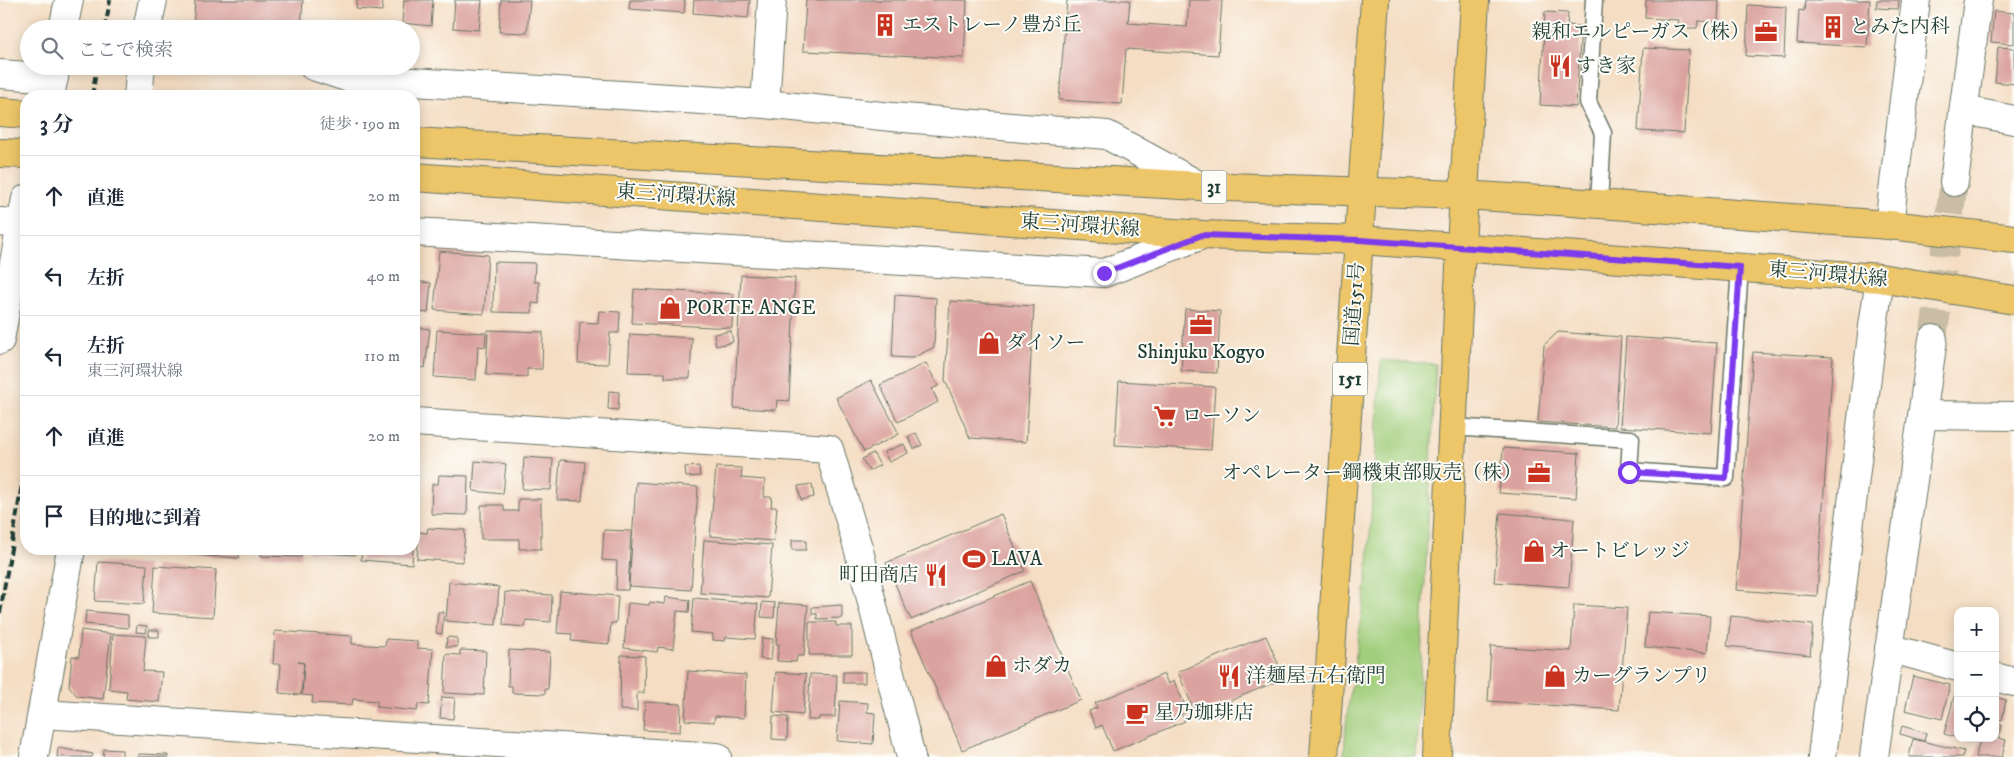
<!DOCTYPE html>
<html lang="ja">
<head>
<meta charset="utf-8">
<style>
	body { margin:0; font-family:"IM FELL DW Pica","Noto Serif JP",serif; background:#f2f2f3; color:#1f2937 }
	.controls { position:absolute; right:15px; bottom:15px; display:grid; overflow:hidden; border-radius:10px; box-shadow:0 2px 12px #0003 }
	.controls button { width:45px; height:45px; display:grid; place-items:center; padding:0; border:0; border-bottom:1px solid #e0e1e3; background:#fff; color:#1f2937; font:25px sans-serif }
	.stop { position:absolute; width:15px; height:15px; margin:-11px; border:4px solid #7c3aed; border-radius:50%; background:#fff }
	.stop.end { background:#7c3aed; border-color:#fff; box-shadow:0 1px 5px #0008 }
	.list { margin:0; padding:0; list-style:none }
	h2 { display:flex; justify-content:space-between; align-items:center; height:65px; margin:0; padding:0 20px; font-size:21px }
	h2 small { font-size:16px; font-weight:400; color:#747a83 }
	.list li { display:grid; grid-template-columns:32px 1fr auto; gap:15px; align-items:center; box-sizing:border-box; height:80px; padding:0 20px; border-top:1px solid #e0e1e3 }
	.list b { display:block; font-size:19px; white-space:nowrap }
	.list p { margin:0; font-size:16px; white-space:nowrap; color:#747a83 }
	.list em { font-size:16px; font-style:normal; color:#747a83 }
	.icon { flex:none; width:28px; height:28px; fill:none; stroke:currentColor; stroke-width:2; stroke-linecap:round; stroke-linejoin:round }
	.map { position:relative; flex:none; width:2014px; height:757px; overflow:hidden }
	.search { position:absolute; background:#fff; box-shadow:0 2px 12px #0003; left:20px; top:20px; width:400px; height:55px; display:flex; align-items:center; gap:12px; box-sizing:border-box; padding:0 18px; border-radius:28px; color:#747a83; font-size:19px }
	.panel { position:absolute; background:#fff; box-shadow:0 2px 12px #0003; left:20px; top:90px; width:400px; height:465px; border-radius:20px }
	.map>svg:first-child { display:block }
	.green { fill:#a1ce7b; stroke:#608658 }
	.building { fill:#dba39f }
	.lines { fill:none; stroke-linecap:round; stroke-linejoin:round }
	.minor-tunnel { stroke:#c9bda6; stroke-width:28; stroke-dasharray:28 14; stroke-linecap:butt }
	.service-casing { stroke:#6a7566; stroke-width:19 }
	.minor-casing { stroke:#6a7566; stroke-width:30 }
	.tertiary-casing { stroke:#6a7566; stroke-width:30 }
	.primary-casing { stroke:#6a7566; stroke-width:30 }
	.trunk-casing { stroke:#6a7566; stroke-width:30 }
	.service { stroke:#fff; stroke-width:16 }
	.minor { stroke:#fff; stroke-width:28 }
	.tertiary { stroke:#fff; stroke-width:28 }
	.primary { stroke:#ecc669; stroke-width:28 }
	.trunk { stroke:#ecc669; stroke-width:28 }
	.rail { stroke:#1f3d34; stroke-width:4; stroke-dasharray:8 4; stroke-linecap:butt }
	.route { stroke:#7c3aed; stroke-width:6 }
	.labels { text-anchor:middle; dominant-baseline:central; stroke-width:4; stroke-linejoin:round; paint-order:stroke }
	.shield { fill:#fdfcf7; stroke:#62766e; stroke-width:1 }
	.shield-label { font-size:19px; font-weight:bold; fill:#1f3d34 }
	.poi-label { font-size:20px; fill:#1f3d34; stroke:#fdfcf7; text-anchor:start }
	.street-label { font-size:20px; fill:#1f3d34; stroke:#fdfcf7 }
</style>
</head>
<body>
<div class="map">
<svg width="2014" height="757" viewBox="0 0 2014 757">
	<rect width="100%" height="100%" fill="#fdfcf7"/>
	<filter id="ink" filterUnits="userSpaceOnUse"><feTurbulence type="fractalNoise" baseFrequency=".02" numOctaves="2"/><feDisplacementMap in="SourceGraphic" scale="10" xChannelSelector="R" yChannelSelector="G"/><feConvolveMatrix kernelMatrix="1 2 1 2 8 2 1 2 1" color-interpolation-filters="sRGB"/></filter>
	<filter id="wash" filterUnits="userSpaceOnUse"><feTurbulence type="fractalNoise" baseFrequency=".0096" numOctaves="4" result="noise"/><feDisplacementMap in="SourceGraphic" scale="20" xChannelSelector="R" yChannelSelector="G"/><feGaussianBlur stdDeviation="1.12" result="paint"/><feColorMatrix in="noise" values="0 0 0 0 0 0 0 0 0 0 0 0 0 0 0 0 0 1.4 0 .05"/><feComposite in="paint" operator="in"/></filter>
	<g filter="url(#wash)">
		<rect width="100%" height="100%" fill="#f4ddc2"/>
		<path class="green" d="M1381 360 1436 364 1416 757H1344L1346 724 1367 577Z"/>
		<g id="blocks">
			<path class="building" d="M195 0H303L301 29H193Z
				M357 0H383L382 11 356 9Z
				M404 0H433L431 26 402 23Z
				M455 0H482L479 30 453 28Z
				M501 0H530L527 33 499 32Z
				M630 0H685L684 13 629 9Z
				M694 0H750L748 18 693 13Z
				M806 0H967L964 58 803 51Z
				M1067 0H1130L1128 23 1187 27 1189 0H1222L1218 55 1126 49 1122 104 1059 100Z
				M1646 0H1719L1718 22 1698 21 1697 28H1678L1679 20 1645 18Z
				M1805 0H1870L1867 47 1797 43 1799 10 1804 11Z
				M1877 0H1899L1898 9 1876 8Z
				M1748 5 1786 7 1784 58 1746 56Z
				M1994 11 2014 13V44L1991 42Z
				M1545 12 1568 13 1567 25 1581 26 1576 107 1540 105Z
				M1998 47 2014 48V84L1995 82Z
				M1643 48 1689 50 1684 133 1638 131Z
				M439 251 488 255 484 314 434 310Z
				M494 262 535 263 534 282H539V304L532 303V313L493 312Z
				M741 275 795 278 789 401 777 400 776 410 734 408Z
				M414 281 431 283 428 313 414 311Z
				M634 289 733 294 732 328 632 323Z
				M895 295 936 298 934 347 913 358 892 357Z
				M950 301 1034 306 1026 442 970 438 945 380Z
				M1185 309 1220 311 1217 373 1181 371Z
				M599 311 620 312 619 333H610L608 364 578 363 580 322 598 323Z
				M414 327 430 329 425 368 414 366Z
				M437 330 486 333 485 347 478 346 476 380 434 377Z
				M488 330 543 332 542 369H527V377L486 375Z
				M731 331 733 342 716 346 714 334Z
				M1558 332 1621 337 1615 427 1538 422 1544 345Z
				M630 334 692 338 690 378H665V373L628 372Z
				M1626 337 1717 343 1711 433 1620 427Z
				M1753 352 1833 357 1817 596 1736 590Z
				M926 363 938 386 932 389 938 402 898 422 880 385Z
				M871 380 899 434 864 452 836 398Z
				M1119 381 1215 387 1211 450 1115 445Z
				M609 391 619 392 618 410 608 409Z
				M916 433 922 445 914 449 908 437Z
				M904 444 908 453 889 462 884 452Z
				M1503 448 1579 453 1576 498 1499 493Z
				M873 453 880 465 869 471 862 459Z
				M524 457 553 459 551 490 522 489Z
				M560 460 585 462 582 501 557 500Z
				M475 461 506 464 503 494 473 491Z
				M699 466 700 476 686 477 685 467Z
				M716 467 742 468 741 478 765 480 764 497H772L771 507H777L774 541 710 536Z
				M439 475 468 476 467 515 431 514 432 484H438Z
				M636 482 698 487 691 590 629 586Z
				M812 484 814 497 801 500 798 486Z
				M518 499H541V549H519V539H481V505H504V511H518Z
				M1500 513 1574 519 1569 587 1494 582Z
				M1001 514 1025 571 911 620 886 563Z
				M428 528 465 530 463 562 417 559 419 532 427 533Z
				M604 530 631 531 628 590H616L617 561 602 560Z
				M704 540 772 545 768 598 700 593Z
				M792 540H806V550H792Z
				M188 549H240L239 558 188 555Z
				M261 549H302L301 557 261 556Z
				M308 549H356L355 555 308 552Z
				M362 549H413L412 564 361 560Z
				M98 562 147 565 144 604 95 601Z
				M155 566 216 570 213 617 152 613Z
				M1030 581 1081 700 962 750 911 631Z
				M449 582 499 587 496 625 446 621Z
				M560 591 618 596 616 623H611L609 644 571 641 572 634 557 633Z
				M505 592 552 595 551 622 526 620 525 627 503 625Z
				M666 597 690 600 689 612 677 611 673 649 658 647 657 652 624 648 628 603 649 605 650 602 665 604Z
				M694 598 758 604 755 639 726 637 725 641 713 640V634L691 632Z
				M762 602 775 603 774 618 761 617Z
				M779 603 808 605 804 656H797L796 662 777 661 779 644H776Z
				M842 605V618L817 619V614H812V607Z
				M1574 605 1627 608 1619 710 1488 701 1491 646 1571 651Z
				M86 611 128 615V628L85 624Z
				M438 612H444L442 634 436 633Z
				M1648 612 1710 616 1707 653 1645 647Z
				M1731 616 1813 625 1810 655 1727 646Z
				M809 622H836V626H852V655H809Z
				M137 625 147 626 146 633 136 632Z
				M81 630 111 634 103 699 77 696 69 686 72 656 79 657Z
				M149 630H159V637H149Z
				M275 631 352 636V644L385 646 386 639 417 641V648L433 649 429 705 418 704 417 711 377 707V701L353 699 352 705 312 703 313 696 302 695 304 663 298 662 304 663 301 695 279 693 281 664H273Z
				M113 634 146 636 143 671 162 672 159 702 126 699 127 691 109 689Z
				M1266 636 1280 668 1275 670 1280 680 1196 715 1178 672Z
				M447 637 457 638V647H446Z
				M762 638 773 639 771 660 760 659Z
				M460 650 486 651 484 695 444 693 446 654 460 655Z
				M509 650 550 652 548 689H545V694L512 693V686H508Z
				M621 655 645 656 644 693H637V711L620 710Z
				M688 671 746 675 744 718 715 716 714 722 685 720Z
				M776 672 806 674 803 715 773 712Z
				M843 672H865V683H843Z
				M810 674 837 675 835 717H819V720H808Z
				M1164 674 1168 684 1174 681 1188 712 1181 714 1185 721 1113 751 1102 725 1096 728 1089 711 1097 708 1095 703Z
				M1913 676 1950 685 1942 719 1905 710Z
				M1955 694 1958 695V738L1944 734Z
				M442 697 455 698 453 719 440 718Z
				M1995 697 2006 700 2002 720 1995 719Z
				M840 701 868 703 867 712 875 713 873 744 837 741Z
				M645 702 681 704 680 732 643 730Z
				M773 716 788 717 787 740 772 739Z
				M1995 723 2002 725 1998 738 2006 740 2002 757H1975L1981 738H1995Z
				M1902 726 1926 733 1924 741 1900 734Z
				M1962 738H1976L1975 742Z
				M1913 739 1964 751 1962 757H1909Z
				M58 748 93 754 92 757H57Z
				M104 749 122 750V757H103Z
				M138 754 168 755V757H138Z"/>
		</g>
	</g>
	<g filter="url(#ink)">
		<use href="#blocks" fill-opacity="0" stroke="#6a7566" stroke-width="1"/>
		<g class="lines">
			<path class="minor-tunnel" d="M1933 339 1954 182"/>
			<defs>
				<path id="service" d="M1594 0 1588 102 1603 133 1599 203
					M1452 427 1631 439 1629 471 1726 478 1740 267"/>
				<path id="minor" d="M147 29 153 0
					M313 66 349 78 765 104 892 117 1107 135 1200 186
					M0 74 54 78
					M138 96 141 66
					M765 104 772 0
					M1964 110 2014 120
					M1954 182 1978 0
					M0 222 21 224 0 340
					M1889 225 1916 0
					M414 232 1104 273 1202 235
					M1922 415 2014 416
					M414 422 829 449 859 551 911 757
					M1889 648 1958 667
					M1995 677 2014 682
					M42 714 717 757
					M34 757 71 549
					M1822 757 1873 326 1880 278
					M1874 757 1933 339"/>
				<path id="tertiary" d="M63 29 69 0
					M50 96 56 66
					M21 224 26 199"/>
				<path id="primary" d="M0 112 26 114
					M414 142 1200 186 1463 195 1558 201 1889 225 2014 239
					M0 153 26 154
					M414 177 1202 235 1360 240 1880 278 2014 300"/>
				<path id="trunk" d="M1324 757 1375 0
					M1437 757 1461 246 1475 0"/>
			</defs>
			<use href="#service" class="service-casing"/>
			<use href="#minor" class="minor-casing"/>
			<use href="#tertiary" class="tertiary-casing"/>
			<use href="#primary" class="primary-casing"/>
			<use href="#trunk" class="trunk-casing"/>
			<use href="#service" class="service"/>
			<use href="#minor" class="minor"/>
			<use href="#tertiary" class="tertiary"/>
			<use href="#primary" class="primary"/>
			<use href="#trunk" class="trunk"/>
			<path class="rail" d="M105 29 110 0
				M92 96 97 66
				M0 613 26 461"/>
		</g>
	</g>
	<g class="lines" filter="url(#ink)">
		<path class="route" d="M1104 273 1202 235 1360 240 1740 267 1726 478 1629 472"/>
	</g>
	<defs>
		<symbol id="building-bare" viewBox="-9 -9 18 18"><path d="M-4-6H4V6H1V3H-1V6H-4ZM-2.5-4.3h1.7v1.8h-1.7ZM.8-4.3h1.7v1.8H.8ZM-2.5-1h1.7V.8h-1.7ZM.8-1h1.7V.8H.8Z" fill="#c8321e" stroke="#fdfcf7" stroke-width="2.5" paint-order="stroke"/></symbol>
		<symbol id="office-bare" viewBox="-9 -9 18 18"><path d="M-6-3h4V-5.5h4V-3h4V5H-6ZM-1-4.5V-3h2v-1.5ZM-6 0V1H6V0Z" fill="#c8321e" stroke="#fdfcf7" stroke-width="2.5" paint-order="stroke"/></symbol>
		<symbol id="restaurant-bare" viewBox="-9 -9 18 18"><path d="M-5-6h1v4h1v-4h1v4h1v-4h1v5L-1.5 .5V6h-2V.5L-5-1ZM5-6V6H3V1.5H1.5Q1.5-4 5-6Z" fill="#c8321e" stroke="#fdfcf7" stroke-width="2.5" paint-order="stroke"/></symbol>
		<symbol id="shop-bare" viewBox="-9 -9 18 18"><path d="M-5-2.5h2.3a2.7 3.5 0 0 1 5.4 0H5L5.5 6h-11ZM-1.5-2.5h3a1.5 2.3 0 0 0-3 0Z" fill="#c8321e" stroke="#fdfcf7" stroke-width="2.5" paint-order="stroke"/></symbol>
		<symbol id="supermarket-bare" viewBox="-9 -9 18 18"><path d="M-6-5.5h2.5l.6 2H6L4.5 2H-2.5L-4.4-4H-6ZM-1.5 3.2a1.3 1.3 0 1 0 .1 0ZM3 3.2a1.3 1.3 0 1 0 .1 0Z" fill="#c8321e" stroke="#fdfcf7" stroke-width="2.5" paint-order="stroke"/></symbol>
		<symbol id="stadium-bare" viewBox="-9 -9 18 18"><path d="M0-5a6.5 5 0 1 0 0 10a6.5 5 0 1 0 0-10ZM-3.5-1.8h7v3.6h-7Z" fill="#c8321e" stroke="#fdfcf7" stroke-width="2.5" paint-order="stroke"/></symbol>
		<symbol id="cafe-bare" viewBox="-9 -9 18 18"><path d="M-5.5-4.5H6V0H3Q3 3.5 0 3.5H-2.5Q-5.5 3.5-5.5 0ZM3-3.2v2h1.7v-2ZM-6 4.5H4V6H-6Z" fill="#c8321e" stroke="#fdfcf7" stroke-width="2.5" paint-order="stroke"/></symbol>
	</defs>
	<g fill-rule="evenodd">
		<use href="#building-bare" x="869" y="9" width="32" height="32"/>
		<use href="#building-bare" x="1817" y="11" width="32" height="32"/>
		<use href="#office-bare" x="1750" y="16" width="32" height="32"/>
		<use href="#restaurant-bare" x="1544" y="50" width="32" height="32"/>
		<use href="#shop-bare" x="654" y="292" width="32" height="32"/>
		<use href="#office-bare" x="1185" y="309" width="32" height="32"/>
		<use href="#shop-bare" x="973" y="327" width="32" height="32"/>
		<use href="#supermarket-bare" x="1149" y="400" width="32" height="32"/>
		<use href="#office-bare" x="1523" y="457" width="32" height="32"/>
		<use href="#shop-bare" x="1518" y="535" width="32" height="32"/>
		<use href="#stadium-bare" x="958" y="543" width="32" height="32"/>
		<use href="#restaurant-bare" x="920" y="559" width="32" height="32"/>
		<use href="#shop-bare" x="980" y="650" width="32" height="32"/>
		<use href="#restaurant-bare" x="1213" y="660" width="32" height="32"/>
		<use href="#shop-bare" x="1539" y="660" width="32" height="32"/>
		<use href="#cafe-bare" x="1121" y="697" width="32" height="32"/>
	</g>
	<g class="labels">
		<g class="shield">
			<rect x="1201.5" y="170.5" width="25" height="33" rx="4"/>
			<rect x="1332.5" y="362.5" width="35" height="33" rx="4"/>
		</g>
		<g class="shield-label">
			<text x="1214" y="187">31</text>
			<text x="1350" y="379">151</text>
		</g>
		<g class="poi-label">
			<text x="902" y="25">エストレーノ豊が丘</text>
			<text x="1850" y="27">とみた内科</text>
			<text x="1750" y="32" text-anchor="end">親和エルピーガス（株）</text>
			<text x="1576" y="66">すき家</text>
			<text x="686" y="308">PORTE ANGE</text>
			<text x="1006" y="343">ダイソー</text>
			<text x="1201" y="352" text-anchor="middle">Shinjuku Kogyo</text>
			<text x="1182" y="416">ローソン</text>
			<text x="1522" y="473" text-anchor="end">オペレーター鋼機東部販売（株）</text>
			<text x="1550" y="551">オートビレッジ</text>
			<text x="991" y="559">LAVA</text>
			<text x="919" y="575" text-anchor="end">町田商店</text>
			<text x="1012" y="666">ホダカ</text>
			<text x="1246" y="676">洋麺屋五右衛門</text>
			<text x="1572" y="676">カーグランプリ</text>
			<text x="1154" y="713">星乃珈琲店</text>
		</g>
		<g class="street-label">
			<text transform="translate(676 196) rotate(4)">東三河環状線</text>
			<text transform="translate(1080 226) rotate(4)">東三河環状線</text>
			<text transform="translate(1828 275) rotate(5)">東三河環状線</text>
			<text transform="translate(1355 304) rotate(-86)">国道151号</text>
		</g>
	</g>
</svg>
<div class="controls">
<button>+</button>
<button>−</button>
<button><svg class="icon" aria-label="locate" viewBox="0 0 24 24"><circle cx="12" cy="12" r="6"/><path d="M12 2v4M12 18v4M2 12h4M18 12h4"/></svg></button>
</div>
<div class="stop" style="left:1629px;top:472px"></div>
<div class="stop end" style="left:1104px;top:273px"></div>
<div class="search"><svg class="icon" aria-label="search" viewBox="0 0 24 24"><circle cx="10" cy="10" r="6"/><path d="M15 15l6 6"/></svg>ここで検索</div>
<section class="panel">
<h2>3 分<small>徒歩 · 190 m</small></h2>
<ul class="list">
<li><svg class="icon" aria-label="ahead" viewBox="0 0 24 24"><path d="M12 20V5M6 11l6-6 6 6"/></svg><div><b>直進</b></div><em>20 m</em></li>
<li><svg class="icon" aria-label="left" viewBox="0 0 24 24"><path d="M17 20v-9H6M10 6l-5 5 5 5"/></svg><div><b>左折</b></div><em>40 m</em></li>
<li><svg class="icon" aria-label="left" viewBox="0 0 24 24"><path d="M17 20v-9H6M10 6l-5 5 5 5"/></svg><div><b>左折</b><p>東三河環状線</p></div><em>110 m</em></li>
<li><svg class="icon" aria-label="ahead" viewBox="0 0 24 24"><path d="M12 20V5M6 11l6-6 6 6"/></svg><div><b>直進</b></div><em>20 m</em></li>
<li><svg class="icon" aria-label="arrive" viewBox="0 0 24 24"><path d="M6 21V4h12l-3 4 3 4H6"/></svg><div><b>目的地に到着</b></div></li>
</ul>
</section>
</div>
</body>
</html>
